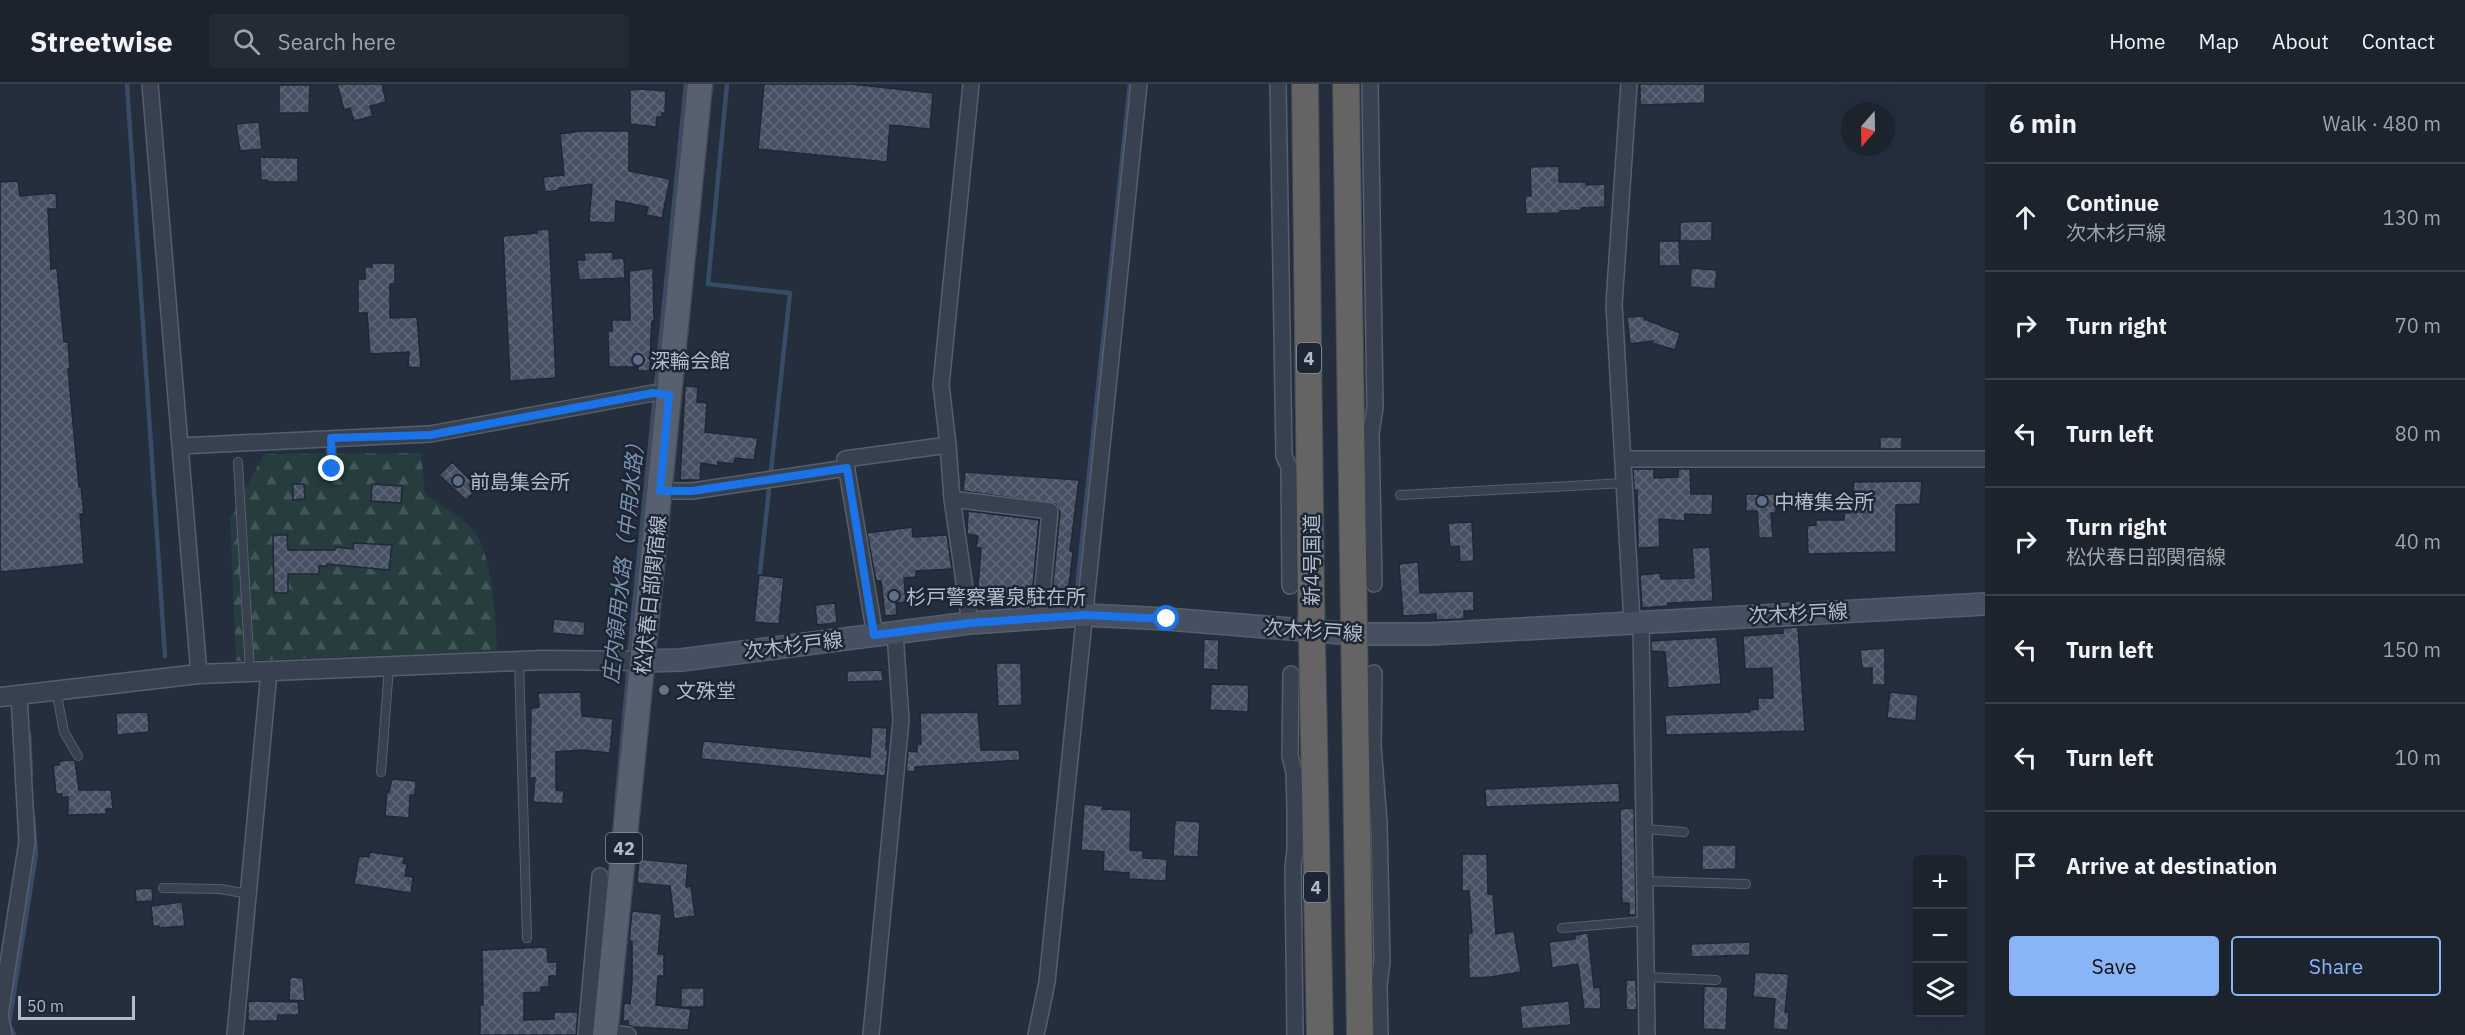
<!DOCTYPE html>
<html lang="en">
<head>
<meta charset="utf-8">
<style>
	body { margin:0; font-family:"IBM Plex Sans","Noto Sans JP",sans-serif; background:#242b36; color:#f1f3f6 }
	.controls { position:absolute; right:18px; bottom:18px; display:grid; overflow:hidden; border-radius:6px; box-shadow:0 6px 24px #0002 }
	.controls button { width:54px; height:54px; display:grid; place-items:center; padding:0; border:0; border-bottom:2px solid #39404a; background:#1b232e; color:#f1f3f6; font:30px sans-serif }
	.compass { position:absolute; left:1841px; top:18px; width:54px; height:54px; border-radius:50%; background:#1b232e; box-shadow:0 6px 24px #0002; rotate:200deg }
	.scale { position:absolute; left:18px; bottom:15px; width:117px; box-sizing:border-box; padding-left:6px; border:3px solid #b4bcc9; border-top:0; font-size:16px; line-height:21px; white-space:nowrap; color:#b4bcc9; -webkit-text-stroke:4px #1d2633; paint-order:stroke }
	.stop { position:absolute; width:18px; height:18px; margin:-14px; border:4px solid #1a73e8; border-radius:50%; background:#fff }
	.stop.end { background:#1a73e8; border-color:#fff; box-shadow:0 2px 6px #0008 }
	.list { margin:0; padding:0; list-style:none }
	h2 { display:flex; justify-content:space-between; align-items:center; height:78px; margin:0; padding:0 24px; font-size:26px }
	h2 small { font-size:20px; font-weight:400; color:#a0a4aa }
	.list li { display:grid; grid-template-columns:39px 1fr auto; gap:18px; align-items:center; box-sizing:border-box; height:108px; padding:0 24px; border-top:2px solid #39404a }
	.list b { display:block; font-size:22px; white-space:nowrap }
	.list p { margin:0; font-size:20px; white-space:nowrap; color:#a0a4aa }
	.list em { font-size:20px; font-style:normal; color:#a0a4aa }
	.actions { display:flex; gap:12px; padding:18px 24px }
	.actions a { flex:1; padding:14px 0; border:2px solid #8ab4f8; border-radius:6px; text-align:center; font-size:21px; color:#8ab4f8 }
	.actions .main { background:#8ab4f8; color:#111 }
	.icon { flex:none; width:33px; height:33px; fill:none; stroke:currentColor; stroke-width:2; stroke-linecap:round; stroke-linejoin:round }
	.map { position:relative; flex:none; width:1985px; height:951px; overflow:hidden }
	header { display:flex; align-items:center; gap:36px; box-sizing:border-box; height:84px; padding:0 30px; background:#1b232e; border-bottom:2px solid #39404a }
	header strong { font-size:28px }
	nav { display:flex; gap:33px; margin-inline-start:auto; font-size:21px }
	.search { width:420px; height:54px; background:#242b36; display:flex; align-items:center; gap:15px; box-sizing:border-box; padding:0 21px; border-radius:6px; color:#a0a4aa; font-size:22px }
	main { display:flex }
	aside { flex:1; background:#1b232e }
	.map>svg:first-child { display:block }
	.forest { fill:url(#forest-firs) }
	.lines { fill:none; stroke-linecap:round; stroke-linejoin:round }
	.stream { stroke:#394c67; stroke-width:4.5 }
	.building { fill:url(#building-cross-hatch); stroke:#1f2835; stroke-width:1.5 }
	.service-casing { stroke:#565f6c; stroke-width:10 }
	.minor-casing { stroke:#565f6c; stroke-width:18 }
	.tertiary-casing { stroke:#565f6c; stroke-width:21 }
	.secondary-casing { stroke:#565f6c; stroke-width:24 }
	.primary-casing { stroke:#414a57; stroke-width:27 }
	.trunk-casing { stroke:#434c59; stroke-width:28 }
	.service { stroke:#38414e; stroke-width:8 }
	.minor { stroke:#38414e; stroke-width:15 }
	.tertiary { stroke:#38414e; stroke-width:18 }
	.secondary { stroke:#465061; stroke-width:21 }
	.primary { stroke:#56606e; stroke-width:24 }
	.trunk { stroke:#656462; stroke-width:26 }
	.route { stroke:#1a73e8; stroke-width:8 }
	.service-dot { fill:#5c6f8a; stroke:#1d2633; stroke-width:2 }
	.worship-dot { fill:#6b7280; stroke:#1d2633; stroke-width:2 }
	.labels { text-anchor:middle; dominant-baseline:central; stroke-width:5; stroke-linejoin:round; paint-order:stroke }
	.shield { fill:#1d2633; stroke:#878f9c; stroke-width:1.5 }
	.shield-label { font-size:18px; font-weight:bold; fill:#b4bcc9 }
	.poi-label { font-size:20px; fill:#b4bcc9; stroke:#1d2633; text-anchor:start }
	.street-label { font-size:20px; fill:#b4bcc9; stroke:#1d2633 }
	.water-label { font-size:21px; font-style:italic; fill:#7c92b1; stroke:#1d2633 }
</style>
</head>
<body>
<header>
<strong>Streetwise</strong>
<div class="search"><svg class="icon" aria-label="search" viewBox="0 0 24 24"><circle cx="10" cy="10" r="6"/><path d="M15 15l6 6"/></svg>Search here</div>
<nav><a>Home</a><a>Map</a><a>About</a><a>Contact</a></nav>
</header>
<main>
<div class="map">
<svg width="1985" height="951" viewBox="0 0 1985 951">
	<defs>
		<pattern id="forest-firs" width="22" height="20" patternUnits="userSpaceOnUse" patternTransform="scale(1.5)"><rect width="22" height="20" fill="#263c3f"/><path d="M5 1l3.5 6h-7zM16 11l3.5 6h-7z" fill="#435659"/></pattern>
		<pattern id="building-cross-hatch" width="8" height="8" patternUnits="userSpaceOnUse" patternTransform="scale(1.5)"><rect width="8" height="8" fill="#455162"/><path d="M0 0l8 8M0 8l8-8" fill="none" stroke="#5d6877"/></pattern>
	</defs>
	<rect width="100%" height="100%" fill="#242f3e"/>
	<path class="forest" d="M421 369 425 410C440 421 461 432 473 446 493 469 496 537 497 567L236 577 230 434 264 370Z"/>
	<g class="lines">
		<path class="stream" d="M127 0 165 572
			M727 0 708 200 790 209 760 489
			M1076 514 1130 0
			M629 572 686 0
			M29 649 31 691
			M616 724 629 580
			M14 951 9 940 36 770 33 732"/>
	</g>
	<path class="building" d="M337 0H382L386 18 370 22 373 32 354 37 350 24 344 26Z
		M764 0H851L933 9 930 45 890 41 887 78 758 65Z
		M1640 0H1705V19L1640 21Z
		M279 1H310L309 29H279Z
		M640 5 666 7 665 29H662V33H657L656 43 630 40V6Z
		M259 38 262 65 240 67 236 40Z
		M581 47H629V87L670 95 662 134 646 131 648 123 616 117 615 139 589 138 592 100 559 104 560 106 545 108 543 93 564 91 560 50Z
		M260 73 298 74V98H267V96H261Z
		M1559 82V98H1586V101L1605 100V123L1581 124V126L1560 127V129L1526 130 1525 112H1531L1530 83Z
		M18 97 20 112 56 109 57 125H48L51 185 57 184 64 258H68L70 285H68L79 403H81L84 430H80L84 480 0 488V98Z
		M1712 137V157H1680V138Z
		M549 145 556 294 510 297 503 152 537 149V146Z
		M1659 157H1679L1680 182H1659Z
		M613 168V175L624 174 625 194 579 196 577 176H585L584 169Z
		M372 179H395V200H390V234L417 233 421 284 408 283 409 268 370 270 367 229H358V195H365V183H372Z
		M653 184 654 238 652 237 651 252 650 287H638V283H609L608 247H612V236H630L629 187Z
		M1691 184 1717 186 1715 205 1690 203Z
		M1644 232V235L1680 249 1675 266 1652 259 1653 257 1630 260 1627 233Z
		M685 302 698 303 697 318 707 319 705 348 758 354 754 376 735 374 734 380 718 378V382L701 379 700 396H680Z
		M1880 353H1902V365H1880Z
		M452 378 472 398 469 401 475 407 466 416 439 391Z
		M1633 385H1654V394L1678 393V385H1690L1691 410H1713L1712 431 1685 430V437L1659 435 1660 463 1638 464 1637 406H1634Z
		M965 388 1079 396 1070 467H1073L1068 511 1052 509 1060 428 1056 420 963 407Z
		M627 392 639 393 637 413 625 412Z
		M1922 397 1920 420 1896 421V468L1808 470 1807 442 1816 441V436H1844V429H1850L1854 398Z
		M293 400H304L305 415 293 416Z
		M372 400 402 402 401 419 371 417Z
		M1746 410H1776V429H1771L1773 454H1759L1757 427H1746Z
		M968 427 1039 436 1032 513 1018 512V517L977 515 981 464 976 463 978 452 967 450Z
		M1472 438 1474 477 1460 478 1459 462 1450 463 1448 439Z
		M912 443 913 453 947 451 952 485 916 487V493L904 494 906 518 896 519 897 531 885 532 881 497H876L867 449Z
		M273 451H287L288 466H335V463L353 465 354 459 392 461 389 486 327 480V482H319V490H288V509H274Z
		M1710 463 1713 517 1670 519H1668V522L1642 524 1640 491 1660 489 1661 495 1694 494 1692 464Z
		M1418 478 1420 509 1474 507V527H1464V535L1436 536V530L1403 532 1399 480Z
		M759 491 784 494 779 540 754 538Z
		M835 519 837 539 817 541 815 521Z
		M554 535 585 538 584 552 552 549Z
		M1798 543 1805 647 1666 651 1665 631 1750 628V626L1758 625V614H1773L1772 584 1745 585 1743 552 1783 549V544Z
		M1717 553 1721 600 1668 604 1665 568 1651 567V557Z
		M1204 555 1219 556 1218 586 1203 585Z
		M1885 564V601H1872V584H1862L1860 566Z
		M996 579H1021L1022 621 998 622Z
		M882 586 883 597 847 598V587Z
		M1211 600 1249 601 1248 628 1210 626Z
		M581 608 582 632 613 635 610 669 582 666 556 668V706L564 707 563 720 533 718 535 694H530L531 624 539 623 538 609Z
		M1890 608 1918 611 1916 637 1887 634Z
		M148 628 149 648 117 651 116 629Z
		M978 628 981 666H1019L1020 676 915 683V688L906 687 908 667 917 668V660H921L920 629Z
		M872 643 887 644 886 665H888L885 692 701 675 703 657 870 673Z
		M73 676 75 677 79 706H111L113 725H106V730L68 731V713H62V710H56L53 681H59V677Z
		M392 695 416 697 415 711H410L409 734 385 732 387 707 389 708Z
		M1619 699 1620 718 1486 723 1485 705Z
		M1084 720 1103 722 1102 725 1131 726 1130 766 1143 767V774L1167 775 1166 797 1129 795V789L1103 787 1104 768 1081 766Z
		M1634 724 1636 831H1629V819H1622L1620 725Z
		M1175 736 1200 738 1198 773 1173 772Z
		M1702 761H1736V785L1702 786Z
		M370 768 404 773 403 779 407 780 405 792 413 793 411 809 354 800 359 772 369 773Z
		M1462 770H1487L1488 810H1493L1496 850 1514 847 1521 888 1491 893 1469 894 1468 849H1472L1469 807H1462Z
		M639 775 688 780 686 803 691 802 695 832 674 835 670 802 637 799Z
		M152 804 153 817 136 818 135 805Z
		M182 818 185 842 159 844V842H153L151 822Z
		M632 827 662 830 658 870H664V892H658L656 921 691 925 688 946 633 943 628 941V937H623L624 919 630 920 632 897V857H629Z
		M1588 849 1594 904 1600 903 1601 925H1584L1578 880 1552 884 1549 858 1575 855V851Z
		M1750 858V871L1691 873V860Z
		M547 863 548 878H557V892H549V903H541V908L524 909V936L554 935V928H578L576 951H480V921H483L482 866Z
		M1755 888 1789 890 1785 928H1789L1788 946 1773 945 1775 915 1753 913Z
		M290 893 303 894 305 917 289 916Z
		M1626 896H1636L1637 926H1626Z
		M1704 902 1728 903 1726 946 1703 945Z
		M681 904H704V923H681Z
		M248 917 298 918 299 931H278L277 937H248Z
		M1569 917 1571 941 1522 945 1520 922Z"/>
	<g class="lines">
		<defs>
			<path id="service" d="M331 354 332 385
				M238 378 250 588
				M1400 411 1625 399
				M519 577 527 854
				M56 606 64 648 78 672
				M381 688 389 583
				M1644 745 1684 748
				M1645 797 1746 800
				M163 804 220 805 249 810
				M1562 844 1645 837
				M1646 893 1716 896"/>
			<path id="minor" d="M150 0 199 590
				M1278 0 1284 372 1289 383 1290 502
				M1370 0 1375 323 1371 349 1374 500
				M1629 0 1614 220 1632 538
				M948 361 941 301 971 0
				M180 362 430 350 653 309 669 311
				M1624 375H1985
				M660 407H692L847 384
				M952 415 1050 427 1040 533
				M1641 537 1647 951
				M875 551 845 375 948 361 952 415 970 539
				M1374 589 1373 662 1379 739 1382 877 1379 902 1380 951
				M1291 590 1290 672 1294 688 1295 723V766L1293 783 1295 951
				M605 949 628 951
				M4 951 0 931 27 758 19 611
				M235 951 269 588
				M586 951 600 792
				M871 951 901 636 895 549
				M1036 951 1047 898 1139 0"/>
			<path id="tertiary" d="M0 613 199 590 543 576 643 577"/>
			<path id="secondary" d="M643 577 681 576 970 539 1085 531 1167 535 1354 550H1429L1985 520"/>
			<path id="primary" d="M605 951 700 0"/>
			<path id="trunk" d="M1305 0 1311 508 1320 951
				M1346 0 1360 951"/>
		</defs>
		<use href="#service" class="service-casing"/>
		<use href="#minor" class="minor-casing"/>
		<use href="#tertiary" class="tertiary-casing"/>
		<use href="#secondary" class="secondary-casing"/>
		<use href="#primary" class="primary-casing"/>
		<use href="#trunk" class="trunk-casing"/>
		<use href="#service" class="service"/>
		<use href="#minor" class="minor"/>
		<use href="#tertiary" class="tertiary"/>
		<use href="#secondary" class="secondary"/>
		<use href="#primary" class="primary"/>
		<use href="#trunk" class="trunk"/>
	</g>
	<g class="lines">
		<path class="route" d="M332 385 331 354 430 351 653 309 669 311 660 407H692L847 384 874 551 970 539 1085 531 1167 535"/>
	</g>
	<g class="service-dot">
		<circle cx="638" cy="276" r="6"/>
		<circle cx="458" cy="397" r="6"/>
		<circle cx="1762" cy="417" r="6"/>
		<circle cx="894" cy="512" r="6"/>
	</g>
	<circle class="worship-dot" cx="664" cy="606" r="6"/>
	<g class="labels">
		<g class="shield">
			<rect x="1297" y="259" width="24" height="30" rx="4.5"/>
			<rect x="606" y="749" width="36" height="30" rx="4.5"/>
			<rect x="1304" y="788" width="24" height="30" rx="4.5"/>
		</g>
		<g class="shield-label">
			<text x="1309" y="274">4</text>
			<text x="624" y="764">42</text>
			<text x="1316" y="803">4</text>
		</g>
		<g class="poi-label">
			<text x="650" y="276">深輪会館</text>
			<text x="470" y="397">前島集会所</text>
			<text x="1774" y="417">中椿集会所</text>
			<text x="906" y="512">杉戸警察署泉駐在所</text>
			<text x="676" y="606">文殊堂</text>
		</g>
		<g class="street-label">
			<text transform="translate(1311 476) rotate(-90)">新4号国道</text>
			<text transform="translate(650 511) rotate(-84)">松伏春日部関宿線</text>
			<text transform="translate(1798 529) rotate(-3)">次木杉戸線</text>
			<text transform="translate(1313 546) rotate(4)">次木杉戸線</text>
			<text transform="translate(793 561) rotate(-7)">次木杉戸線</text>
		</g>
		<g class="water-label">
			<text transform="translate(623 474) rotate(-84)">庄内領用水路（中用水路）</text>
		</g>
	</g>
</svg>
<div class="controls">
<button>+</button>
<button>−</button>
<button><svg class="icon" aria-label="layers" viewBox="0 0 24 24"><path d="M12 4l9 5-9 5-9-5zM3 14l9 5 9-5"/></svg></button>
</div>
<svg class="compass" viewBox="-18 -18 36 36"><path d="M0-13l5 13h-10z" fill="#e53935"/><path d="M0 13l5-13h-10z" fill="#a0a4aa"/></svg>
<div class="scale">50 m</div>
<div class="stop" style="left:1167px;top:535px"></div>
<div class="stop end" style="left:332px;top:385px"></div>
</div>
<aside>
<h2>6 min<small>Walk · 480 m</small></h2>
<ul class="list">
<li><svg class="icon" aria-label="ahead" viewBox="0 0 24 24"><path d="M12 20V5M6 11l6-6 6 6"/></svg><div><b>Continue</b><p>次木杉戸線</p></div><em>130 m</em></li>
<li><svg class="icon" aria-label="right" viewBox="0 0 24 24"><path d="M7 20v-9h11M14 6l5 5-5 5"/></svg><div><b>Turn right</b></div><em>70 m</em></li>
<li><svg class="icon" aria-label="left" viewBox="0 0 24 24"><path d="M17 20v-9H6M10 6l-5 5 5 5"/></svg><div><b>Turn left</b></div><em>80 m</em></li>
<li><svg class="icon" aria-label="right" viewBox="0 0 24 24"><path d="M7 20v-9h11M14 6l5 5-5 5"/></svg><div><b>Turn right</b><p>松伏春日部関宿線</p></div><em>40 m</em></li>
<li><svg class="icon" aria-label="left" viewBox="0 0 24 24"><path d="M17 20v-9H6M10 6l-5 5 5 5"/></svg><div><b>Turn left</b></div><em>150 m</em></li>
<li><svg class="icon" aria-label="left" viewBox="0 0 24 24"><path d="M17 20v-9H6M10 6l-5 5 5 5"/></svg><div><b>Turn left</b></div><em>10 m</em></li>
<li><svg class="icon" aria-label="arrive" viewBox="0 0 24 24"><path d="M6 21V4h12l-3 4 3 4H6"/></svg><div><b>Arrive at destination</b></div></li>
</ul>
<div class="actions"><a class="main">Save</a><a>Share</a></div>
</aside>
</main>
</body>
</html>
